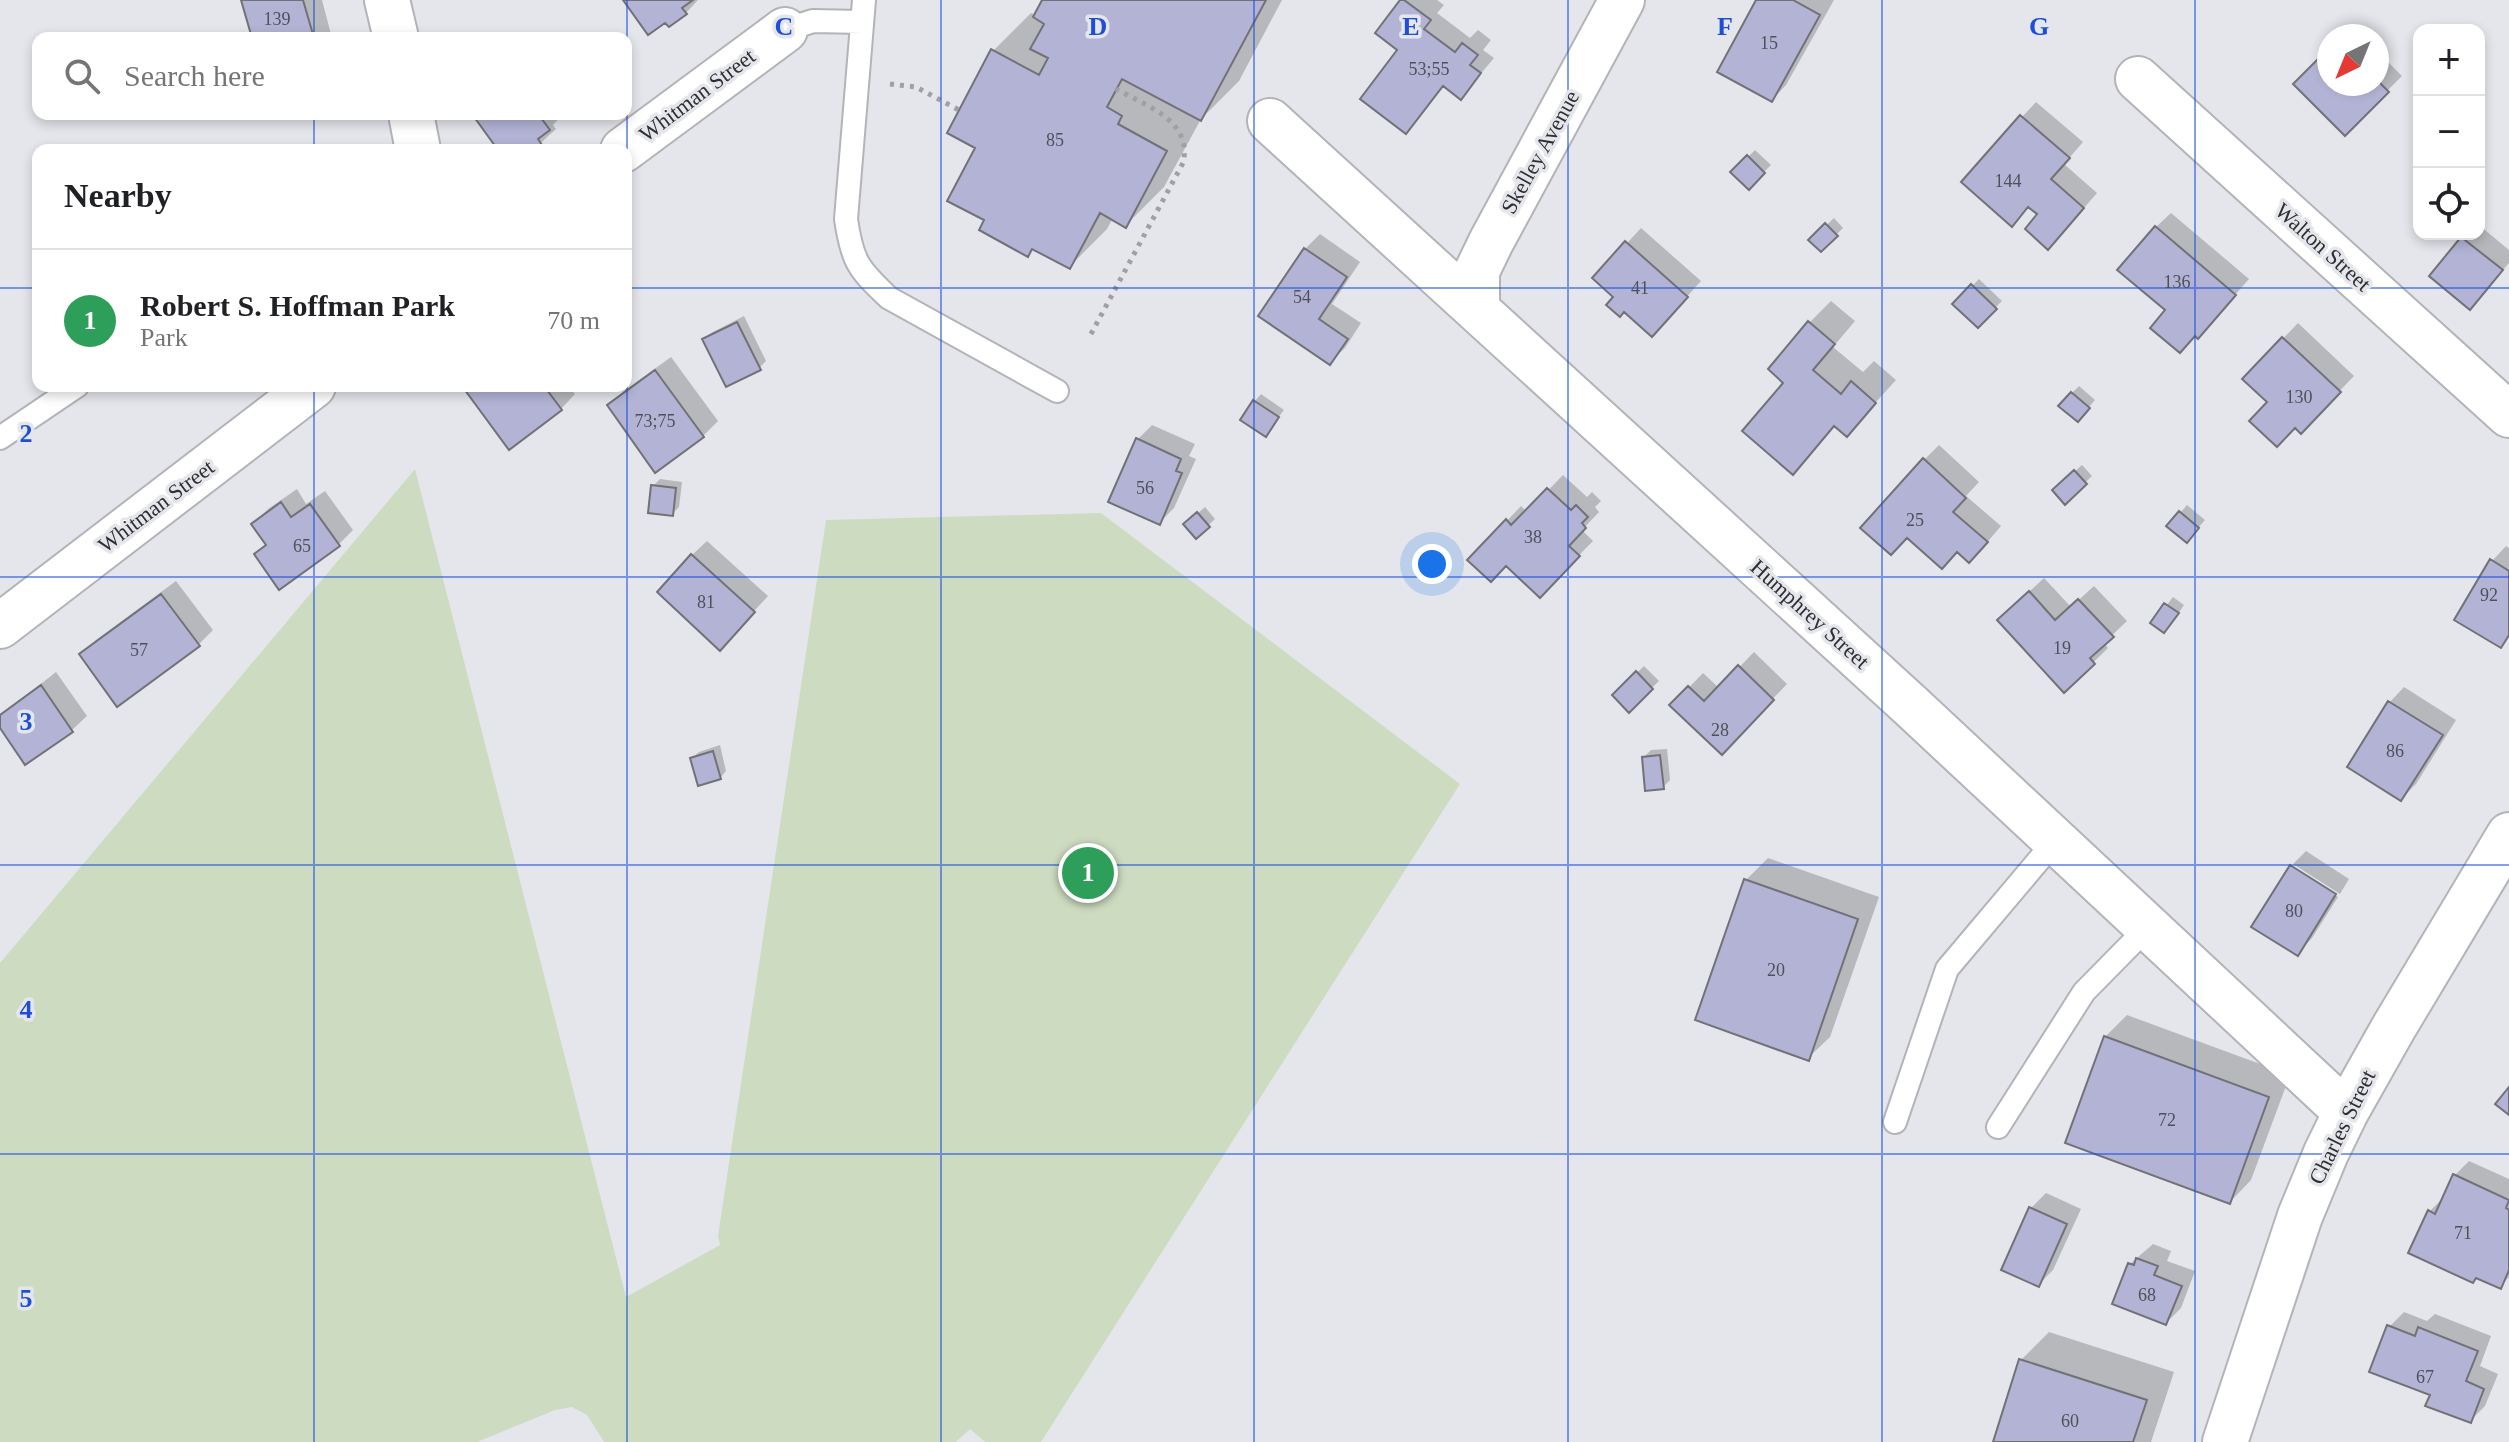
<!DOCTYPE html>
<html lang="en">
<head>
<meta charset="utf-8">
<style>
	body { margin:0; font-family:"Times New Roman",serif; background:#f6f6f6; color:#202124 }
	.controls { position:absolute; right:24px; top:24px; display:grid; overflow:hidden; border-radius:16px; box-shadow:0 4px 12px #0003 }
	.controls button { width:72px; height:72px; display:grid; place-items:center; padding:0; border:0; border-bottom:2px solid #e0e0e0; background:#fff; color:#202124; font:40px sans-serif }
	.compass { position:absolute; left:2317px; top:24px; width:72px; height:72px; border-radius:50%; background:#fff; box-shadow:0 4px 12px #0003; rotate:223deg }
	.you { position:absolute; left:1432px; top:564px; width:28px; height:28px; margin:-20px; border:6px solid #fff; border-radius:50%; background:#1a73e8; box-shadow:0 0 0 12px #1a73e833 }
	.badge { display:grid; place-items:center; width:52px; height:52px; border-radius:50%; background:#2563eb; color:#fff; font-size:26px; font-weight:700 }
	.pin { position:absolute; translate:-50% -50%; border:4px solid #fff; box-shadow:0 2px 8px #0006 }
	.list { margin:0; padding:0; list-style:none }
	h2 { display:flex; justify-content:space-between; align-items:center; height:104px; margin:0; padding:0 32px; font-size:34px }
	h2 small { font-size:26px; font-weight:400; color:#757577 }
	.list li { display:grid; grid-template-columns:52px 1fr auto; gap:24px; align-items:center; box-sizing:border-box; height:144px; padding:0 32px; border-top:2px solid #e0e0e0 }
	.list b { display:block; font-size:30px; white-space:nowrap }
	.list p { margin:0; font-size:26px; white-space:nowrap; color:#757577 }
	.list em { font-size:26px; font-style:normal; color:#757577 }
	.icon { flex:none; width:44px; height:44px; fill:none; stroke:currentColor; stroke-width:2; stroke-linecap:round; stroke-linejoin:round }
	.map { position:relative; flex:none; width:2509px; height:1442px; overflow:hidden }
	.search { position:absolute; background:#fff; box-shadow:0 4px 12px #0003; left:32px; top:32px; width:600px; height:88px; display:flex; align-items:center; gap:20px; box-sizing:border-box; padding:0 28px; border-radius:16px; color:#757577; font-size:30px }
	.panel { position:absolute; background:#fff; box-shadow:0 4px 12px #0003; left:32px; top:144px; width:600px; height:248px; border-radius:16px }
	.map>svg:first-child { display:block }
	.green { fill:#cddcc1 }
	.shadow { fill:#0003 }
	.building { fill:#b3b4d5; stroke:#717177; stroke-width:2 }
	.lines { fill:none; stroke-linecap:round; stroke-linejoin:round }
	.service-casing { stroke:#b3b3ba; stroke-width:26 }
	.minor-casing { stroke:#b3b3ba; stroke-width:48 }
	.path { stroke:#9f9fa4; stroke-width:5; stroke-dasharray:4 6; stroke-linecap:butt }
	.service { stroke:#fff; stroke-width:22 }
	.minor { stroke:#fff; stroke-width:44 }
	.grid { fill:none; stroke:#1d4ed8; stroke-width:2; stroke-opacity:0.55 }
	.labels { text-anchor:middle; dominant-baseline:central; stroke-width:7; stroke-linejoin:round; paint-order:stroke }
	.number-label { font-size:18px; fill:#50505a }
	.street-label { font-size:22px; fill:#2f2f31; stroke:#e5e6ec }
	.grid-label { font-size:26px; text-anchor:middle; font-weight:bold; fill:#1d4ed8; stroke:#e5e6ec; stroke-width:7; stroke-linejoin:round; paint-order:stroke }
</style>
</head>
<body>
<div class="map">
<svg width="2509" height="1442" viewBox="0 0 2509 1442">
	<rect width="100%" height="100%" fill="#e5e6ec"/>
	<path class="green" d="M415 469 626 1297 720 1245 718 1236 826 520 1101 513 1460 784 1041 1442H985L970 1429 956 1442H604L587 1415 572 1407 555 1410 477 1442H0V963Z"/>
	<path class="shadow" d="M243 0H322L332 38H254Z
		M625 0H698L686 13Z
		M1044 0H1282L1239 81 1201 119 1164 187 1126 225 1113 218 1107 229 1069 267 1034 248 1027 254 987 220 978 147 993 51 1031 13 1036 15Z
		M1403 0H1437L1444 5 1437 13 1470 38 1478 30 1491 40 1483 50 1494 58 1461 97 1445 85 1406 131 1400 50Z
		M1759 0H1834L1786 85 1772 100Z
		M2353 27 2362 36H2344Z
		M2329 51V84H2377V51L2402 76 2345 133 2296 84Z
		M2036 102 2083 142 2064 164 2097 193 2063 232 2029 205 2022 117Z
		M474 114H563L553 125 556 129 533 150H501Z
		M1755 150 1771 165 1749 187 1733 172Z
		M2171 213 2249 279 2198 337 2168 310 2156 227Z
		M1834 218 1843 228 1821 250 1811 240Z
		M2479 225 2509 250V263L2470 307 2432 276 2467 234H2479Z
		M1641 228 1701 281 1666 320 1616 297 1595 278Z
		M1320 234 1360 262 1332 304 1361 323 1345 348 1330 362 1260 316 1305 249Z
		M1979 279 2002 301 1978 325 1955 304Z
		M1831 301 1855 321 1833 347 1863 372 1874 361 1896 380 1847 434 1836 425 1793 472 1809 323Z
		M744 316 766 361 759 368 704 340 711 333Z
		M2298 323 2354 376 2301 431 2245 378Z
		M671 357 718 421 703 436 609 406 624 391Z
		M464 386H569L575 394 561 409Z
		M2079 386 2095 400 2084 413 2072 393Z
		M1261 394 1284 410 1265 434 1255 401Z
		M1152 425 1195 444 1189 456 1196 459 1174 508 1160 522 1138 439Z
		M1939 445 1979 482 1966 496 2001 526 1984 546 1958 550 1908 536 1924 460Z
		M2082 465 2092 476 2065 502 2054 490Z
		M1563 475 1587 497 1592 492 1601 501 1595 507 1599 512 1582 530 1593 541 1540 595 1507 564 1470 560 1521 506 1527 512Z
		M660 479 682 482 679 507 672 514 653 486Z
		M297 489 306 504 325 491 353 530 338 545 257 554 267 543 253 524 268 509Z
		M2187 505 2205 520 2193 534 2169 526Z
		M1205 507 1215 519 1196 537 1186 524Z
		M707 541 768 596 734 633 692 555Z
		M2506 546 2509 548V637L2501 646 2492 561Z
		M2044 578 2071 607 2094 586 2127 621 2104 643 2108 648 2064 691 2014 606Z
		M176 581 213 630 198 645 82 654 96 640Z
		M2173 597 2184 605 2171 624 2153 623Z
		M1754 652 1787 684 1722 752 1672 705 1703 673 1719 688Z
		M1644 666 1659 681 1629 710 1614 695Z
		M56 672 87 716 72 730 25 762 0 724V716Z
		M2404 687 2456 720 2416 784 2401 799 2390 702Z
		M720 745 726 771 720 778 692 758 699 752Z
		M1667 749 1670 780 1663 787 1644 757 1651 750Z
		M2306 851 2349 879 2340 894 2293 864Z
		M1768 858 1879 897 1830 1037 1808 1058 1746 880Z
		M2292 865V869L2338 897 2312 938 2298 953 2254 927Z
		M2127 1015 2290 1075 2251 1180 2230 1202 2105 1037Z
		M2469 1161 2509 1179V1277L2500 1286 2430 1211 2444 1197 2455 1175Z
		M2046 1193 2081 1209 2053 1270 2038 1285 2031 1208Z
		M2153 1244 2171 1251 2167 1261 2195 1271 2181 1308 2166 1323 2130 1264Z
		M2404 1312 2427 1321 2435 1314 2491 1336 2480 1366 2498 1374 2485 1406 2470 1421 2432 1394 2389 1327Z
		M2049 1332 2174 1372 2151 1442H1995L2021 1360Z"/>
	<path class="building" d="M241 0H303L314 38H252Z
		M623 0H693L682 8 687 14 669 27 665 23 648 35Z
		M1266 0 1201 121 1122 79 1107 107 1122 116 1118 124 1167 151 1126 228 1100 213 1070 269 1032 249 1028 257 979 230 984 220 947 201 975 148 947 133 991 49 1039 75 1048 58 1030 49 1044 24 1033 17 1042 0Z
		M1400 0H1404L1431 20 1424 29 1455 52 1462 43 1478 55 1470 65 1481 73 1461 100 1443 86 1406 134 1360 99 1397 50 1375 33Z
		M1756 0H1793L1820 15 1772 102 1717 72Z
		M2329 48V84H2377V80L2389 92 2345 136 2293 84Z
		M472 114H538L550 130 538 139 542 145 536 150H498Z
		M2020 115 2070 158 2051 179 2084 208 2048 250 2025 229 2037 214 2028 207 2012 227 1961 182Z
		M1747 155 1765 173 1749 190 1730 172Z
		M1825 223 1838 236 1821 252 1808 240Z
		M2155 226 2236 295 2198 339 2195 336 2180 353 2150 328 2165 310 2117 270Z
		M2461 237 2503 270 2470 310 2429 276Z
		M1625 241 1688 297 1652 337 1624 312 1620 317 1606 305 1613 297 1592 278Z
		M1304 248 1347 277 1319 319 1348 339 1330 365 1258 316Z
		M1971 284 1997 309 1978 328 1952 304Z
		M1808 321 1835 344 1813 370 1841 394 1851 381 1876 403 1847 437 1834 426 1793 475 1742 431 1783 383 1768 369Z
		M737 322 761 370 726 387 702 339Z
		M2282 337 2341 392 2301 434 2295 428 2277 447 2249 421 2267 402 2242 379Z
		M655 370 704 437 655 473 607 405Z
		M462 386H544L562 410 509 450Z
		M2071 392 2090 408 2078 422 2058 406Z
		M1253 400 1279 417 1266 437 1240 420Z
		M1136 438 1181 459 1176 471 1182 473 1160 525 1108 502Z
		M1923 458 1966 498 1953 512 1988 542 1969 563 1957 552 1942 569 1907 538 1891 555 1860 528Z
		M2074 470 2087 484 2065 505 2052 490Z
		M651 485 676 488 673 516 648 513Z
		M1547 488 1571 510 1576 505 1588 517 1582 523 1586 528 1569 546 1580 556 1540 598 1506 566 1491 582 1467 560 1506 519 1511 525Z
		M281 502 291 517 310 504 340 546 279 590 254 554 266 545 251 524Z
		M2179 511 2199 528 2187 543 2166 526Z
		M1197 512 1210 527 1196 539 1183 524Z
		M691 554 755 612 720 651 657 592Z
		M2490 559 2509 571V635L2501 648 2454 620Z
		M2029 591 2055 620 2078 599 2114 637 2090 658 2095 664 2064 693 1997 620Z
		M161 594 200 646 117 707 79 654Z
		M2164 603 2179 613 2164 633 2150 623Z
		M1738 665 1774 700 1722 755 1669 705 1688 686 1704 701Z
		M1636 671 1653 689 1629 713 1612 695Z
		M41 685 73 732 25 765 0 728V715Z
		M2388 701 2443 735 2401 801 2347 767Z
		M713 751 721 779 698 786 690 758Z
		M1660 755 1664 789 1645 791 1642 757Z
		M2290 865 2336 894 2298 956 2251 927Z
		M1744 879 1858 919 1809 1061 1695 1020Z
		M2104 1036 2269 1097 2230 1204 2065 1143Z
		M2509 1087V1115L2495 1104Z
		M2453 1174 2509 1200 2506 1208 2509 1210V1270L2501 1289 2476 1278 2473 1283 2408 1253 2428 1210 2435 1214Z
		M2029 1207 2067 1224 2039 1287 2001 1270Z
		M2136 1258 2158 1266 2154 1275 2182 1286 2166 1325 2112 1304 2128 1263 2134 1265Z
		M2387 1325 2415 1336 2418 1327 2478 1351 2466 1381 2484 1389 2471 1423 2425 1406 2430 1395 2369 1372Z
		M2019 1359 2147 1400 2133 1442H1993Z"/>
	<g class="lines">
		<defs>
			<path id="service" d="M864 0 846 219C852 261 858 269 889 298L1057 391
				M785 30 813 21 862 22
				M0 438 77 386
				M1895 1122 1947 969 2055 841
				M1998 1127 2084 992 2147 928"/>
			<path id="minor" d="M387 0 396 38
				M2138 79 2509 415
				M411 114 418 150
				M1270 121 1910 705 2346 1112
				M623 150 785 30
				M1477 309V271L1491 242 1622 0
				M0 626 313 386
				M2225 1442 2300 1216 2326 1153 2346 1112 2394 1027 2509 835"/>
		</defs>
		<use href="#service" class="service-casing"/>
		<use href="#minor" class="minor-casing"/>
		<path class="path" d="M890 84 916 87 959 110
			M1091 334 1183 163C1193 121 1147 106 1116 89"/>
		<use href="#service" class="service"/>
		<use href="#minor" class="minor"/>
	</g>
	<path class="grid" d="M314 0V38M627 0V1442M941 0V1442M1254 0V1442M1568 0V1442M1882 0V1442M2195 0V1442M314 114V150M0 288H38M626 288H2509M314 386V1442M0 577H2509M0 865H2509M0 1154H2509"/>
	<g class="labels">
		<g class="number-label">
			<text x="277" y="19">139</text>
			<text x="1769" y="43">15</text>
			<text x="1429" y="69">53;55</text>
			<text x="1055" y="140">85</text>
			<text x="2008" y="181">144</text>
			<text x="2177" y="282">136</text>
			<text x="1640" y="288">41</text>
			<text x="1302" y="297">54</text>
			<text x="2299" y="397">130</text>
			<text x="655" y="421">73;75</text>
			<text x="1145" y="488">56</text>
			<text x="1915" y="520">25</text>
			<text x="1533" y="537">38</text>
			<text x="302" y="546">65</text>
			<text x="2489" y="595">92</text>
			<text x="706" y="602">81</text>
			<text x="2062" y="648">19</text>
			<text x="139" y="650">57</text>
			<text x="1720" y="730">28</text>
			<text x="2395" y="751">86</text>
			<text x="2294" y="911">80</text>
			<text x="1776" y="970">20</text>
			<text x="2167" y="1120">72</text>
			<text x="2463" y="1233">71</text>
			<text x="2147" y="1295">68</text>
			<text x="2425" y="1377">67</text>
			<text x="2070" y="1421">60</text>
		</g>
		<g class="street-label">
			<text transform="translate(697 95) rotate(-37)">Whitman Street</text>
			<text transform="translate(1540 152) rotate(-61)">Skelley Avenue</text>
			<text transform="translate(2323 247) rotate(42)">Walton Street</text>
			<text transform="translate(156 506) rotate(-37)">Whitman Street</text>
			<text transform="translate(1810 614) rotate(42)">Humphrey Street</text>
			<text transform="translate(2342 1127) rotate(-64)">Charles Street</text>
		</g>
	</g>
	<g class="grid-label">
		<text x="784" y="35">C</text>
		<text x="1098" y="35">D</text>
		<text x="1411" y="35">E</text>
		<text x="1725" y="35">F</text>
		<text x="2039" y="35">G</text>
		<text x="26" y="442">2</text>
		<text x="26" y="730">3</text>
		<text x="26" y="1018">4</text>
		<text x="26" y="1307">5</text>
	</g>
</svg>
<div class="controls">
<button>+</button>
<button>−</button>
<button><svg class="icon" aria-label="locate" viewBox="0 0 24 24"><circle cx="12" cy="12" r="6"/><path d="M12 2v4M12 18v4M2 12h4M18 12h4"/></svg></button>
</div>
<svg class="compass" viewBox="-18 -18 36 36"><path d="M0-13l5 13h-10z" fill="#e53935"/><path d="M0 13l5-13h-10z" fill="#757577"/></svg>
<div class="you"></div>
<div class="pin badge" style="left:1088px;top:873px;background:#2e9e5b">1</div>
<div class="search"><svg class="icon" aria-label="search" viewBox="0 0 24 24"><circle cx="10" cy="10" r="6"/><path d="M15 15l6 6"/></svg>Search here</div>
<section class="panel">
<h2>Nearby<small></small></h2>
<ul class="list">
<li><span class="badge" style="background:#2e9e5b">1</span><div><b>Robert S. Hoffman Park</b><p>Park</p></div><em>70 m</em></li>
</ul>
</section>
</div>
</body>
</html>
